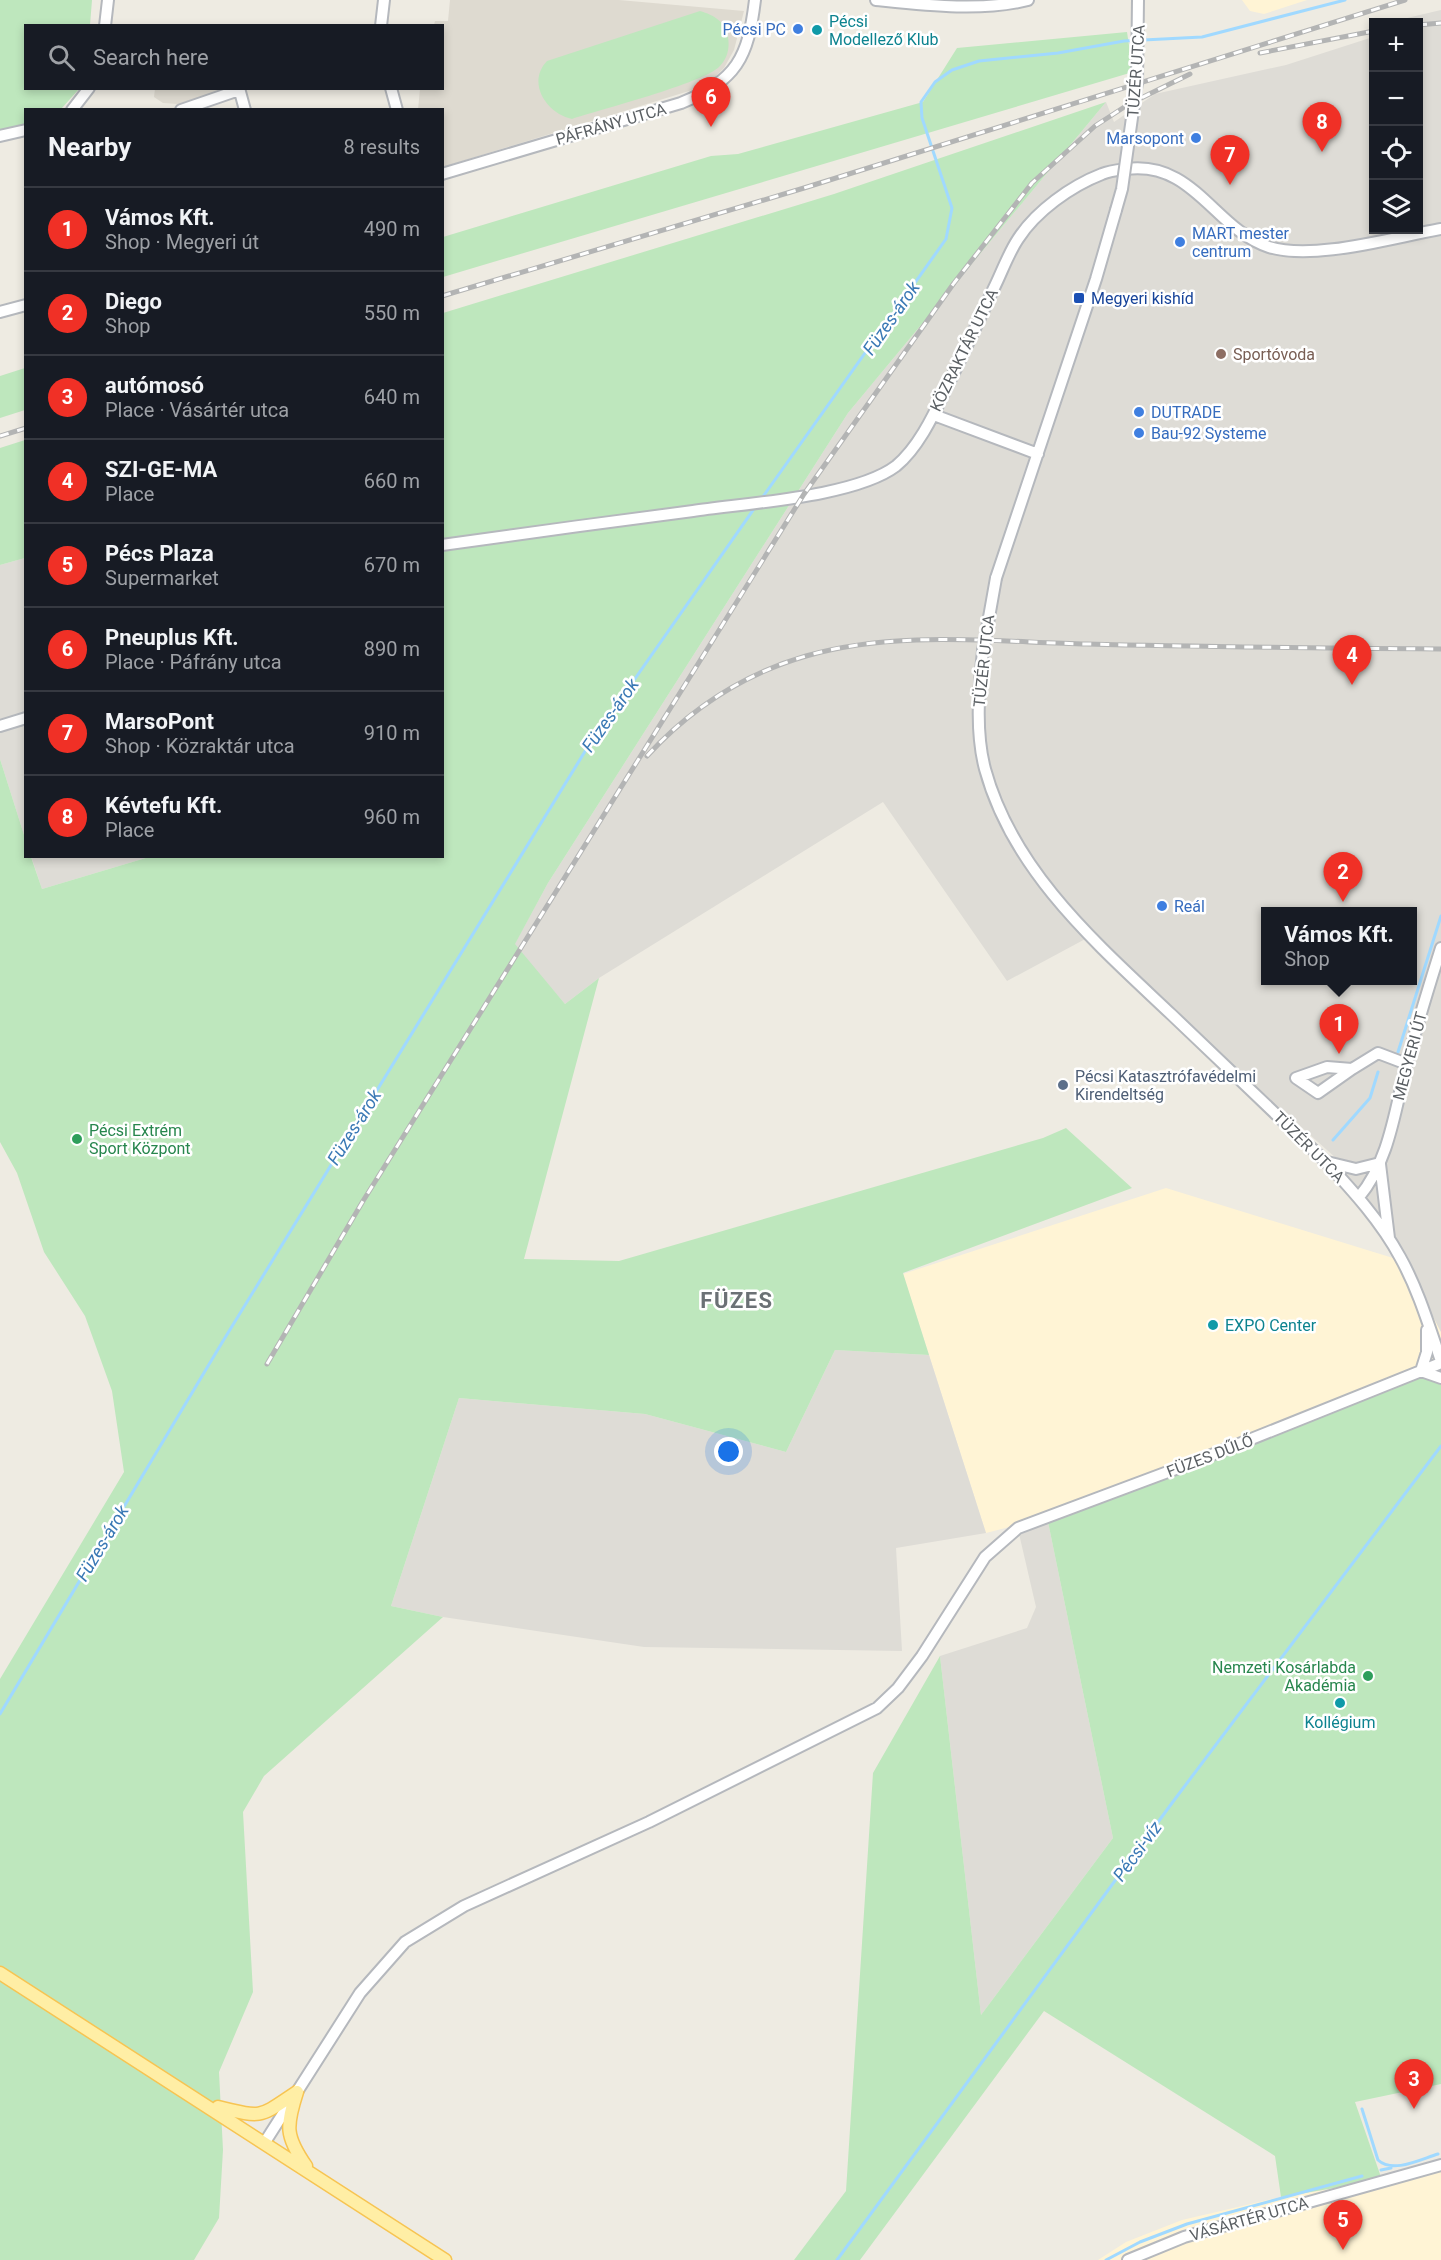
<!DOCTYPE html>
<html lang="en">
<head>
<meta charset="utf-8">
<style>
	body { margin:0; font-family:Roboto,sans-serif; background:#242831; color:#f1f3f6 }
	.controls { position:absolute; right:18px; top:18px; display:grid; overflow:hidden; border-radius:0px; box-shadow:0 3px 9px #0003 }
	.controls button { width:54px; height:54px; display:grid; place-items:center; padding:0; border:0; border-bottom:2px solid #363941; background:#171b24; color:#f1f3f6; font:30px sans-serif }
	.you { position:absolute; left:729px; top:1452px; width:21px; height:21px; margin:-15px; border:4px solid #fff; border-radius:50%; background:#1a73e8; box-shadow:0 0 0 9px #1a73e833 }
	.badge { display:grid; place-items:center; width:39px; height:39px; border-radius:50%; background:#f03026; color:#fff; font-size:20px; font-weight:700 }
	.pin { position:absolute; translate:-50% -50px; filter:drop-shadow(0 2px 3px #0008) }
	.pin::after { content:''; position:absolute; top:32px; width:21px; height:18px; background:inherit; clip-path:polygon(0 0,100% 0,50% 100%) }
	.popup { position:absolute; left:1261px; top:907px; width:156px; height:78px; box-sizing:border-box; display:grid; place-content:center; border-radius:0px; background:#171b24; filter:drop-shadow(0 2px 4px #0005); font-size:20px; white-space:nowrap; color:#9ea1a6 }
	.popup b { font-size:22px; color:#f1f3f6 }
	.popup::after { content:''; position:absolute; left:50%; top:100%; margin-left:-12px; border:12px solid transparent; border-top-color:#171b24 }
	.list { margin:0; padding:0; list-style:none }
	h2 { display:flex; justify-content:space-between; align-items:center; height:78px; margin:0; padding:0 24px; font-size:26px }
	h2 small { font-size:20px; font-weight:400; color:#9ea1a6 }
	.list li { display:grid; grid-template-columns:39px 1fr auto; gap:18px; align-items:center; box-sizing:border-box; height:84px; padding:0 24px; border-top:2px solid #363941 }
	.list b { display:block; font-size:22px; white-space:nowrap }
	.list p { margin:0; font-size:20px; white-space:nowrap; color:#9ea1a6 }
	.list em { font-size:20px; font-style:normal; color:#9ea1a6 }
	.icon { flex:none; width:33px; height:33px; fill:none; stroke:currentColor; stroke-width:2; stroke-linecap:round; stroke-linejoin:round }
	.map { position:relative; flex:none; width:1441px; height:2260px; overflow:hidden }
	.search { position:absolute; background:#171b24; box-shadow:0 3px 9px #0003; left:24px; top:24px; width:420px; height:66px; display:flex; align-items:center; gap:15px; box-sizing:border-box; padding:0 21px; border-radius:0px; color:#9ea1a6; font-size:22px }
	.panel { position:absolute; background:#171b24; box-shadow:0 3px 9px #0003; left:24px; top:108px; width:420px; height:750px; border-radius:0px }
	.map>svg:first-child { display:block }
	.commercial { fill:#fff4d5 }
	.industrial { fill:#dedcd6; fill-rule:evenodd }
	.education { fill:#dedad0 }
	.green { fill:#bee7bd }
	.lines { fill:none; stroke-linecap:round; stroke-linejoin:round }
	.stream { stroke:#a0d9ff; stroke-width:3 }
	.minor-casing { stroke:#b5b8bd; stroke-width:14 }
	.major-casing { stroke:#f7c452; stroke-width:15 }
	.minor { stroke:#fff; stroke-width:10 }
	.major { stroke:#ffeea5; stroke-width:12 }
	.rail-casing { stroke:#b3b4b4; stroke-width:5 }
	.rail { stroke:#fff; stroke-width:3; stroke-dasharray:9; stroke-linecap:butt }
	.minor-bridge-casing { stroke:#b5b8bd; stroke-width:14; stroke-linecap:butt }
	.minor-bridge { stroke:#fff; stroke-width:10 }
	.shop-dot { fill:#3f7fe0; stroke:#fff; stroke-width:2 }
	.culture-dot { fill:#0f9aa8; stroke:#fff; stroke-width:2 }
	.transit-dot { fill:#1a4fb4; stroke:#fff; stroke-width:2 }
	.education-dot { fill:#8d6e63; stroke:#fff; stroke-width:2 }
	.service-dot { fill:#5c6f8a; stroke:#fff; stroke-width:2 }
	.leisure-dot { fill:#2e9e5b; stroke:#fff; stroke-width:2 }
	.labels { text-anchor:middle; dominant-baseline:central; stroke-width:5; stroke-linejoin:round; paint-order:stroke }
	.culture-label { font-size:16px; fill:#0d838f; stroke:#fff; text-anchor:start }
	.shop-label { font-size:16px; fill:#366cbe; stroke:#fff; text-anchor:start }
	.street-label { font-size:16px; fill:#5a5f63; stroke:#fff }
	.transit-label { font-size:16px; fill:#164399; stroke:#fff; text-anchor:start }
	.education-label { font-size:16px; fill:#785e54; stroke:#fff; text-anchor:start }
	.service-label { font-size:16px; fill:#4e5e75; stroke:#fff; text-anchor:start }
	.leisure-label { font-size:16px; fill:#27864d; stroke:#fff; text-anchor:start }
	.water-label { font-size:18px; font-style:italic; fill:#3a79b5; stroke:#fff }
	.district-label { font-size:22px; font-weight:bold; letter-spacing:1.5px; fill:#6b7175; stroke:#fff }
</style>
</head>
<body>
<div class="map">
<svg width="1441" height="2260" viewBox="0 0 1441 2260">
	<rect width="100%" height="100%" fill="#eeebe2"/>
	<path class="commercial" d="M1242 0H1307L1264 14 1250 11Z
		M1166 1188 1393 1258 1426 1303 1441 1332V1361L1017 1525 986 1533 903 1274Z
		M1441 2163V2260H1098L1126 2242 1182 2220 1281 2197 1382 2181Z"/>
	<path class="industrial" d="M1441 10V1332L1426 1303 1393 1258 1337 1159 1089 937 1007 981 883 802 599 978 565 1004 514 945 548 883 848 413 1106 102 1114 122 1155 94 1286 65 1373 37 1374 230H1418V22H1390ZM1266 912H1412V980H1266Z
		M25 558V838L0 759V565Z
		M31 856 149 857 42 889Z
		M835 1350 929 1355 986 1533 896 1548 902 1651 644 1647 443 1617 391 1606 459 1398 645 1414 786 1452Z
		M1047 1517 1113 1838 981 2015 940 1656 1027 1628 1036 1607 1017 1525Z"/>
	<path class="education" d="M450 0H619L744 11 734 50 724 68 711 81 689 91 443 167 442 110H418L420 89 442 88V26L434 25 435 21H448Z
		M155 89V88L225 89 178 104 163 103 154 97Z"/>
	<path class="green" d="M0 0H92L90 25 26 26V88L79 89 61 109 26 110 25 126 0 133Z
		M700 11C714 15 726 22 728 37 730 49 727 59 719 67 703 83 599 110 572 119 547 114 526 83 547 61Z
		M1127 32 1133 72 443 277V237L711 156 738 154 923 102 957 48Z
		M1106 102 848 413 548 883 515 944 565 1004 599 978 524 1259 619 1261 1043 1138 1066 1128 1132 1188 903 1273 929 1355 835 1350 786 1452 645 1414 459 1398 391 1606 443 1617 264 1776 243 1812 253 1992 219 2072 223 2150 219 2218 194 2260H0V1679L124 1472 112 1391 85 1316 44 1252 17 1173 0 1142V759L25 838 26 856 31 857 42 889 149 857 442 856 443 313 834 194Z
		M25 368V410L0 418V376Z
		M25 440V558L0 565V448Z
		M1441 1361V2084L1355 2102 1382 2180 1281 2197 1275 2156 1044 2011 860 2260H794L846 2191 873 1773 940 1656 981 2015 1113 1838 1047 1517Z"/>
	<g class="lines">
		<path class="stream" d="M762 498 946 239 952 208 922 118 921 102 935 82 952 70 979 61 1058 53 1124 41 1202 37 1345 0
			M1398 1052 1441 916
			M1333 1140 1370 1098 1378 1072
			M0 1714 223 1341 592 740 756 506
			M1362 2109 1378 2160C1393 2174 1421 2159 1438 2154
			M1381 2170 1391 2168
			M837 2260 1172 1803 1441 1446
			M1106 2260 1140 2242 1187 2224 1362 2176"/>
		<defs>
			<path id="minor" d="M876 0C924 5 981 12 1028 0
				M105 26 108 0
				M381 26 384 0
				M1137 82 1138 0
				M239 88 245 110
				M391 88 397 110
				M72 110 89 88
				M181 110 239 90
				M0 136 26 130
				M442 174 681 103C737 80 748 58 755 0
				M0 312 26 305
				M934 415 1038 454
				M442 545C526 533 609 522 693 511 746 503 855 497 896 466 918 448 933 416 945 391 962 357 978 322 994 288 1002 272 1008 254 1018 239 1036 211 1071 186 1102 174 1109 171 1118 170 1126 169 1194 160 1214 229 1269 247 1314 261 1394 237 1441 229
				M996 578 1096 279 1116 210
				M983 651C979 689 975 731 985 769 1013 872 1097 944 1172 1015 1223 1064 1275 1113 1326 1162 1354 1192 1381 1222 1400 1257 1418 1289 1429 1326 1441 1361
				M0 726 26 718
				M1352 1069 1318 1093 1296 1078 1327 1067 1352 1069 1378 1053 1407 1064
				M1327 1162 1356 1169 1380 1163
				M1380 1164 1389 1238
				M1359 1197C1390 1160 1395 1108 1407 1063 1417 1025 1429 986 1441 948
				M1427 1330V1352L1421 1371 1441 1378
				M265 2142 360 1993 405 1942 464 1906 649 1822 877 1708 898 1688 922 1656 985 1557 1018 1528 1189 1464 1441 1363
				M1128 2260 1184 2237 1441 2165"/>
			<path id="major" d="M0 1973 445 2260
				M297 2092C286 2126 285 2136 306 2166
				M218 2107C264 2118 258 2118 297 2092"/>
		</defs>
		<use href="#minor" class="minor-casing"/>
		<use href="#major" class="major-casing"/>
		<use href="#minor" class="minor"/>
		<use href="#major" class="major"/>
		<defs>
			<path id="rail" d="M1418 25 1441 23
				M1260 53 1374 31
				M442 296 804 188 1405 0
				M0 436 26 428
				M647 756C691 708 744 674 806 656 896 630 995 642 1087 644 1205 647 1323 648 1441 649
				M267 1364 363 1201 804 494 954 283 1032 183 1095 126 1129 104 1190 74"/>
		</defs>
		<use href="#rail" class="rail-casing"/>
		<use href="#rail" class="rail"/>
		<defs>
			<path id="minor-bridge" d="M1116 210 1122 189 1137 82
				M983 651 996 578"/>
		</defs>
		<use href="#minor-bridge" class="minor-bridge-casing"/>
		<use href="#minor-bridge" class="minor-bridge"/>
	</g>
	<g class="shop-dot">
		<circle cx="798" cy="29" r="6"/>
		<circle cx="1196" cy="138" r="6"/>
		<circle cx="1180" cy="242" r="6"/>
		<circle cx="1139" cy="412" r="6"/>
		<circle cx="1139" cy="433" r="6"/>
		<circle cx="1162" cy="906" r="6"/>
	</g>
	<g class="culture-dot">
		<circle cx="817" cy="30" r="6"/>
		<circle cx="1213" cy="1325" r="6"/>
		<circle cx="1340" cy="1703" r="6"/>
	</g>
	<rect class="transit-dot" x="1073" y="292" width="12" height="12" rx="3"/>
	<circle class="education-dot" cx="1221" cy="354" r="6"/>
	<circle class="service-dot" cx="1063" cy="1085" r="6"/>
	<g class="leisure-dot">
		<circle cx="77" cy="1139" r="6"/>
		<circle cx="1368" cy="1676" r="6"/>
	</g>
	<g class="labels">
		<g class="culture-label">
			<text x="829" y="21">Pécsi<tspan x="829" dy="18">Modellező Klub</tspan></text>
			<text x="1225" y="1325">EXPO Center</text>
			<text x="1340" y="1722" text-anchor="middle">Kollégium</text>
		</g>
		<g class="shop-label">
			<text x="786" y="29" text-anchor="end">Pécsi PC</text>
			<text x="1184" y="138" text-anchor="end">Marsopont</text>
			<text x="1192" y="233">MART mester<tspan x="1192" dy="18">centrum</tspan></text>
			<text x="1151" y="412">DUTRADE</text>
			<text x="1151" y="433">Bau-92 Systeme</text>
			<text x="1174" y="906">Reál</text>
		</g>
		<g class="street-label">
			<text transform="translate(1136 71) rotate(-86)">TÜZÉR UTCA</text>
			<text transform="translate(611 124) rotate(-16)">PÁFRÁNY UTCA</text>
			<text transform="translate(964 350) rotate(-64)">KÖZRAKTÁR UTCA</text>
			<text transform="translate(984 661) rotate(-84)">TÜZÉR UTCA</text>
			<text transform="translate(1410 1056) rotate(-75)">MEGYERI ÚT</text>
			<text transform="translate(1309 1147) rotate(45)">TÜZÉR UTCA</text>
			<text transform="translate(1210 1456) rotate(-21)">FÜZES DŰLŐ</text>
			<text transform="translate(1249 2219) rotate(-16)">VÁSÁRTÉR UTCA</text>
		</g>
		<g class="transit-label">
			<text x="1091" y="298">Megyeri kishíd</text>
		</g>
		<g class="education-label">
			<text x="1233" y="354">Sportóvoda</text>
		</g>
		<g class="service-label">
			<text x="1075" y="1076">Pécsi Katasztrófavédelmi<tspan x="1075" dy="18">Kirendeltség</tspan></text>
		</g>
		<g class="leisure-label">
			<text x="89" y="1130">Pécsi Extrém<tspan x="89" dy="18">Sport Központ</tspan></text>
			<text x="1356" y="1667" text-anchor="end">Nemzeti Kosárlabda<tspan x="1356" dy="18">Akadémia</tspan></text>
		</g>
		<g class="water-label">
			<text transform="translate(891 318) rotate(-55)">Füzes-árok</text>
			<text transform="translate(610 715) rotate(-55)">Füzes-árok</text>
			<text transform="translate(354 1127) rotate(-58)">Füzes-árok</text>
			<text transform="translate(102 1543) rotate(-59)">Füzes-árok</text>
			<text transform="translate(1137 1851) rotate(-54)">Pécsi-víz</text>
		</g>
		<g class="district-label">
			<text x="737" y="1300">FÜZES</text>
		</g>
	</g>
</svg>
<div class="controls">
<button>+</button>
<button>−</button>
<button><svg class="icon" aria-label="locate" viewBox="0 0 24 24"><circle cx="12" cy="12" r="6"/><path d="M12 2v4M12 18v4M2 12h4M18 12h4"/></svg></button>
<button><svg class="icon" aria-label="layers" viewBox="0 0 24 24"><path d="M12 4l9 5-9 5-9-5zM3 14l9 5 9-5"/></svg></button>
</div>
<div class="you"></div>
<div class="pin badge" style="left:1339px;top:1054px">1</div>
<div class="popup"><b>Vámos Kft.</b>Shop</div>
<div class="pin badge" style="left:1343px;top:902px">2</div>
<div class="pin badge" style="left:1414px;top:2109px">3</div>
<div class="pin badge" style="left:1352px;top:685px">4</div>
<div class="pin badge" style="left:1343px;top:2250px">5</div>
<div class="pin badge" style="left:711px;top:127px">6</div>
<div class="pin badge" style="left:1230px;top:185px">7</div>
<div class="pin badge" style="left:1322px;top:152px">8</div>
<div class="search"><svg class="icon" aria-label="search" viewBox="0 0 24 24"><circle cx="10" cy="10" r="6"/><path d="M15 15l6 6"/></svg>Search here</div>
<section class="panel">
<h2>Nearby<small>8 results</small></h2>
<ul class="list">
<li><span class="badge">1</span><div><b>Vámos Kft.</b><p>Shop · Megyeri út</p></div><em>490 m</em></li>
<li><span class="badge">2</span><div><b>Diego</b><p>Shop</p></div><em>550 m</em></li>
<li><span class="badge">3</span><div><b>autómosó</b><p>Place · Vásártér utca</p></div><em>640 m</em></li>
<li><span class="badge">4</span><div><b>SZI-GE-MA</b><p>Place</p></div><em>660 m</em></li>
<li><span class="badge">5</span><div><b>Pécs Plaza</b><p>Supermarket</p></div><em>670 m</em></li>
<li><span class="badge">6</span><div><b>Pneuplus Kft.</b><p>Place · Páfrány utca</p></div><em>890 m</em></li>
<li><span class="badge">7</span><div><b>MarsoPont</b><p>Shop · Közraktár utca</p></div><em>910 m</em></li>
<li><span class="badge">8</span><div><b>Kévtefu Kft.</b><p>Place</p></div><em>960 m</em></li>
</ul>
</section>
</div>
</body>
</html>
